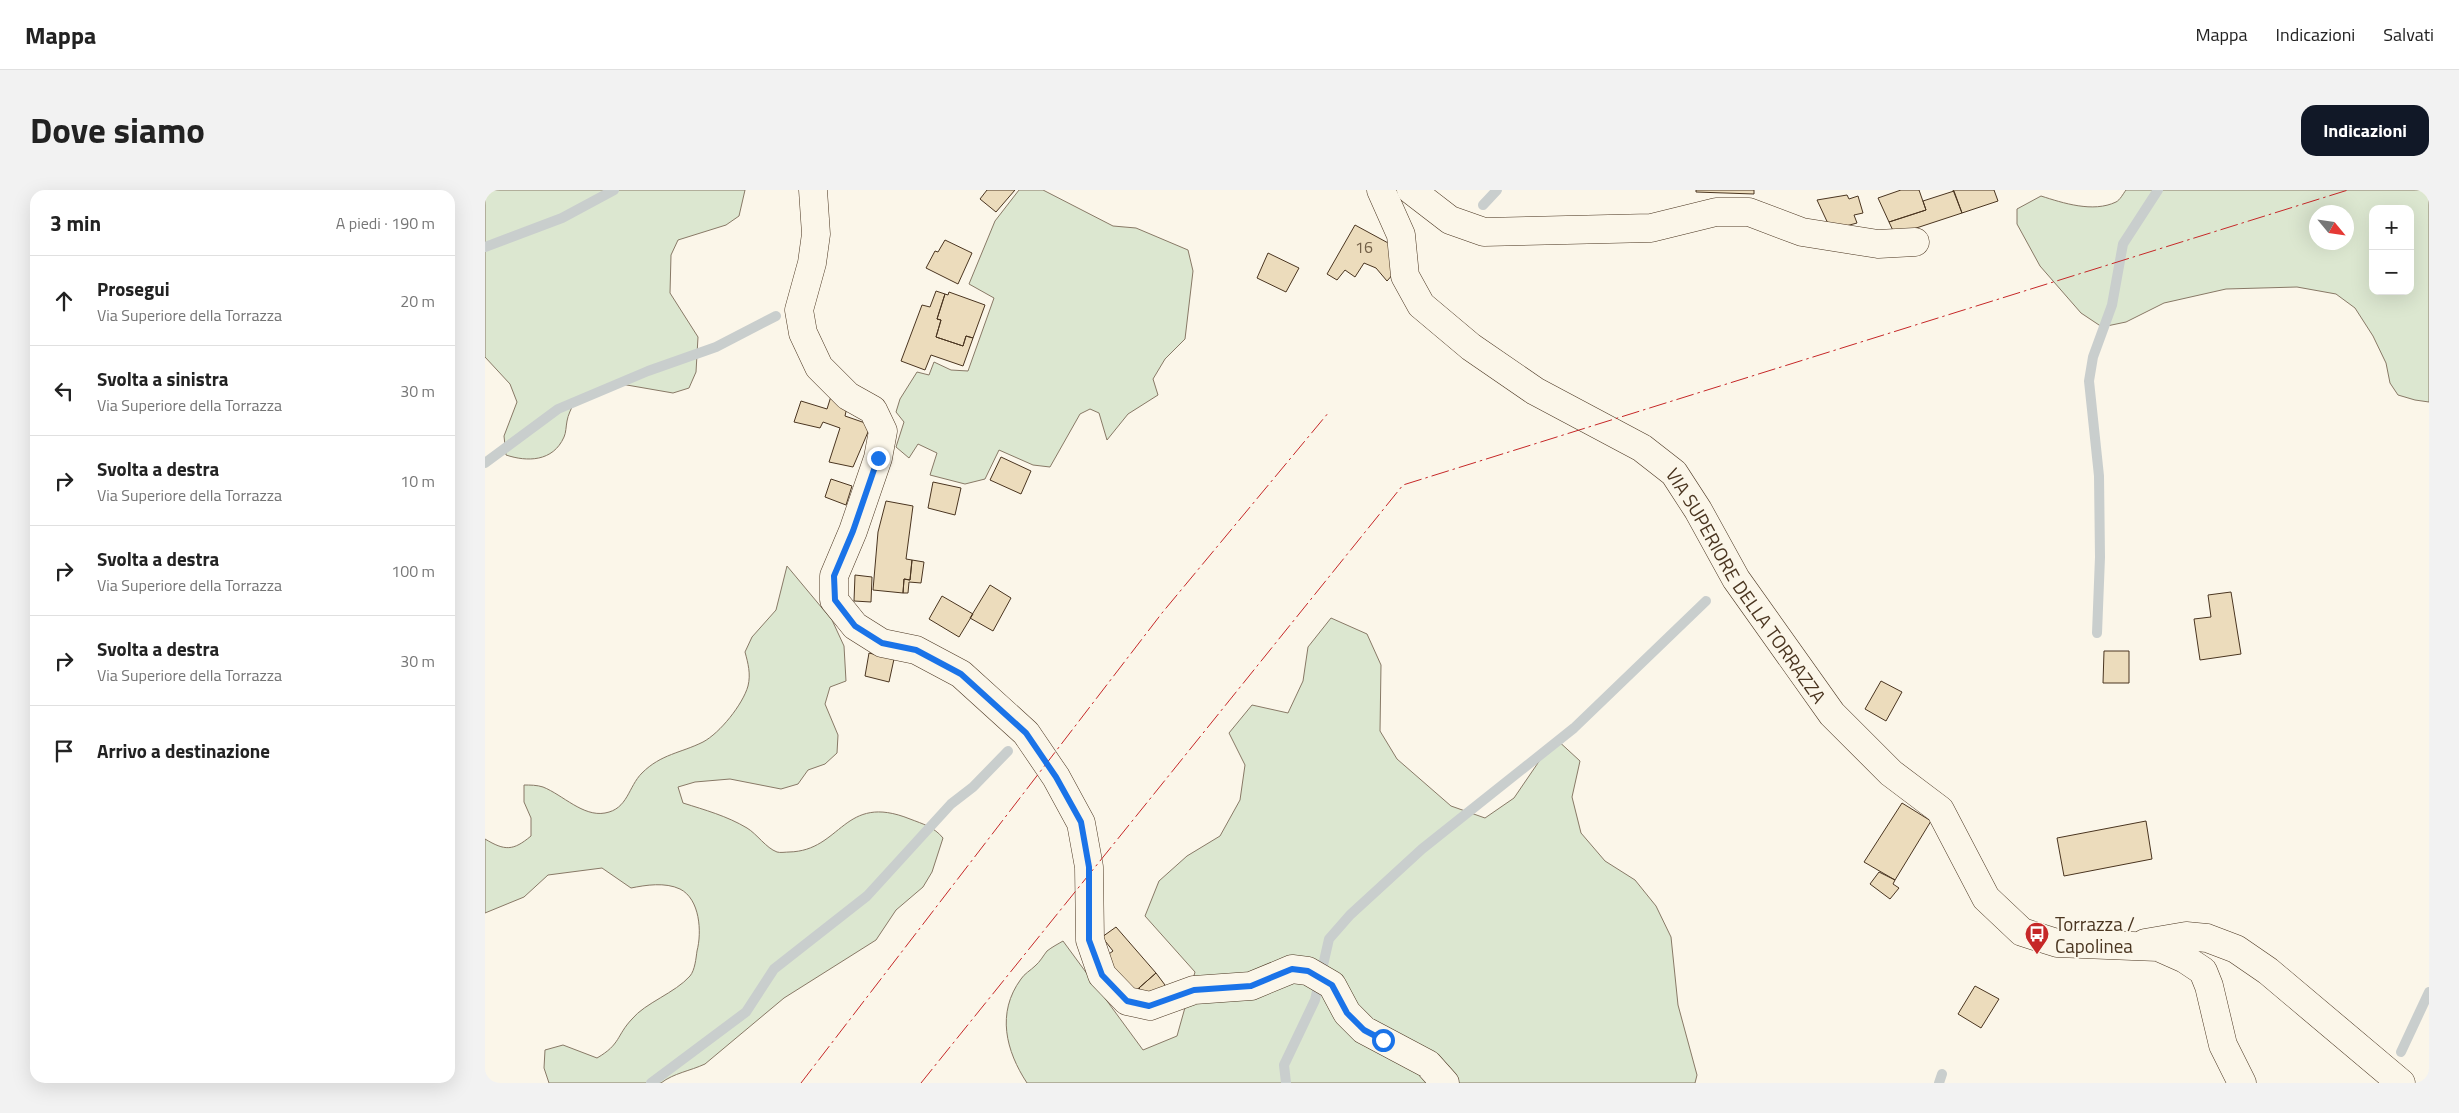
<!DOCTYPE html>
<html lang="it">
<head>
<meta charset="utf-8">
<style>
	body { margin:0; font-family:"Titillium Web",sans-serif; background:#f2f2f2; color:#222 }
	.controls { position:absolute; right:15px; top:15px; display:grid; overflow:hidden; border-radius:10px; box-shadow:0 5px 20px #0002 }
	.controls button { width:45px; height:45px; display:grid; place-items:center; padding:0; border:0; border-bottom:1px solid #e0e0e0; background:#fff; color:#222; font:25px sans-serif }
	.compass { position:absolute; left:1824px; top:15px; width:45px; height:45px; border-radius:50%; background:#fff; box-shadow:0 5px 20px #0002; rotate:119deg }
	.stop { position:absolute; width:15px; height:15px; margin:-11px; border:4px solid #1a73e8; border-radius:50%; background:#fff }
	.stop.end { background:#1a73e8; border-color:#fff; box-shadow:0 1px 5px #0008 }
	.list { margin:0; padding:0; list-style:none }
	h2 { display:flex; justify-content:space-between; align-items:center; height:65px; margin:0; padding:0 20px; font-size:21px }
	h2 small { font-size:16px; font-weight:400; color:#767676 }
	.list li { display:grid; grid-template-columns:32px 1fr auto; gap:15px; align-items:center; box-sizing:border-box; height:90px; padding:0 20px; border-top:1px solid #e0e0e0 }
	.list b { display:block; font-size:19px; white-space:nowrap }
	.list p { margin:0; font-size:16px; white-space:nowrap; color:#767676 }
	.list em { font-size:16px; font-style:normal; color:#767676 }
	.icon { flex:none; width:28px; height:28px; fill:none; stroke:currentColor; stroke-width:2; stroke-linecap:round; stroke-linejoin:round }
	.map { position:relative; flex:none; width:1944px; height:893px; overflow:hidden; border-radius:15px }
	header { display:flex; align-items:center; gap:30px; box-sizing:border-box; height:70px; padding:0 25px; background:#fff; border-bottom:1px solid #e0e0e0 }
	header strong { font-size:24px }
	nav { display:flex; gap:28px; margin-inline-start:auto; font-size:18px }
	.intro { display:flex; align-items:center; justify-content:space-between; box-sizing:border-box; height:120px; padding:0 30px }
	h1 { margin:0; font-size:35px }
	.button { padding:12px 22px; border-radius:15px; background:#111827; color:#fff; font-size:18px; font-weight:700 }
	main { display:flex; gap:30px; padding:0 30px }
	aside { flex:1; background:#fff; border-radius:15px; box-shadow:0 5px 20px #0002 }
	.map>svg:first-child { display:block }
	.green { fill:#dce7d0; stroke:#887966; fill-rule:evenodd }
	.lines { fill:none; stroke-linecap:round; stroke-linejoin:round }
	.stream { stroke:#c9cecd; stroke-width:10 }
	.building { fill:#ecdcbc; stroke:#4a3520 }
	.minor-casing { stroke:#4a3520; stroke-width:29 }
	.minor { stroke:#fbf6e9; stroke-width:28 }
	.power { stroke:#c62828; stroke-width:1; stroke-dasharray:18 4 2.5 4; stroke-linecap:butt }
	.route { stroke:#1a73e8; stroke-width:6 }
	.labels { text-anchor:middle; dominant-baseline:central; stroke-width:4; stroke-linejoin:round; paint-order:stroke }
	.number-label { font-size:16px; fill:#725f47 }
	.street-label { font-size:19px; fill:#4a3520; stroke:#fbf6e9 }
	.poi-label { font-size:19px; fill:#4a3520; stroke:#fbf6e9; text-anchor:start }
</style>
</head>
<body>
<header>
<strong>Mappa</strong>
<nav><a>Mappa</a><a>Indicazioni</a><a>Salvati</a></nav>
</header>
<div class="intro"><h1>Dove siamo</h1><a class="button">Indicazioni</a></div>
<main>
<aside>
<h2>3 min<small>A piedi · 190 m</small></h2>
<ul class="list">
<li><svg class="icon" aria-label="ahead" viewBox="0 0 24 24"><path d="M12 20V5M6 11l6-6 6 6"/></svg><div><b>Prosegui</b><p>Via Superiore della Torrazza</p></div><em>20 m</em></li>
<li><svg class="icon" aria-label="left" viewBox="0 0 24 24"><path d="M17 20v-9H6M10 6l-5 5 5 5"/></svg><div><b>Svolta a sinistra</b><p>Via Superiore della Torrazza</p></div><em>30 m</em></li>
<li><svg class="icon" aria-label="right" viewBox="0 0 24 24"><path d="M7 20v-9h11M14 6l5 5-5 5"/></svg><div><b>Svolta a destra</b><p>Via Superiore della Torrazza</p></div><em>10 m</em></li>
<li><svg class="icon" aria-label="right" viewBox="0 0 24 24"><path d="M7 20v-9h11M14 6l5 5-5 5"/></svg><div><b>Svolta a destra</b><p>Via Superiore della Torrazza</p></div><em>100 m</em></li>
<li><svg class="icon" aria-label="right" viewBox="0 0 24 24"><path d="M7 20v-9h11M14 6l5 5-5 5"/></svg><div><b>Svolta a destra</b><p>Via Superiore della Torrazza</p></div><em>30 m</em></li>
<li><svg class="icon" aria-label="arrive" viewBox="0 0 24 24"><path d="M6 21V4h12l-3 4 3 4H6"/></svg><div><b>Arrivo a destinazione</b></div></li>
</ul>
</aside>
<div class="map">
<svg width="1944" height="893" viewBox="0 0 1944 893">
	<rect width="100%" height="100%" fill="#fbf6e9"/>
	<path class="green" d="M0 0H260L254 26 241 35 193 50 186 65 185 103 213 147 211 182 204 198 188 203 136 194 89 213C86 219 83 225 82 231 81 236 81 243 79 247 68 272 42 272 21 265L19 246 32 212 25 194 0 167Z
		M534 0H558L628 36 651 38 703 60 708 81 700 149 680 169 668 189 673 205 643 224 622 250 614 223 605 219 595 224 565 277 548 275 514 260 500 289 480 294 445 285 452 263 433 254 424 268 411 257 419 232 411 222 415 209 432 182 444 185 449 172 466 180 483 181 509 108 484 94 510 31Z
		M1641 0H1944V212L1930 210 1913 205 1905 193 1901 173 1888 146 1870 118 1851 104 1812 97 1741 99 1679 113 1641 132 1617 137 1596 123 1555 76 1532 34V19L1556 6C1578 13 1608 23 1631 12 1635 10 1638 4 1641 0ZM1888 19H1925V101H1888ZM1862 22V52H1832V22Z
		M302 376 347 430 359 456 361 491 345 497 340 514 353 545 352 563 340 574 323 580 313 594 296 599 245 589 210 592 193 597 198 613C220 620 242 626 262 638 272 644 281 658 292 662 295 663 301 662 304 662 357 661 358 602 425 629 438 634 449 637 458 648L447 682 438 697 411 720 391 750 299 808 220 874C205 881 189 883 176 893H64L59 878 60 860 78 855 112 868C136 854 131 846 147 829 160 813 190 803 205 786 210 780 211 768 212 761 217 742 215 709 195 699 180 692 161 695 146 698L117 678 63 685 39 707 0 723V649C20 661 28 661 46 646V628L39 612V595C45 595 52 595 58 597 78 605 98 627 120 623 143 619 143 597 157 583 176 564 196 563 218 552 235 543 258 514 263 496 266 484 263 473 260 462L267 447 291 420Z
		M846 428 882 444 896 475 895 541 912 569 966 616 1000 628 1029 608 1070 548 1095 571 1087 607 1096 643 1120 671 1150 690 1171 716 1186 747 1193 815 1212 885 1210 893H542C521 861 511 823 536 789 539 784 546 780 550 776 555 772 558 766 562 761 567 757 573 754 578 751L658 860 692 846 710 782 660 726 674 691 702 666 735 646 755 610 760 575 744 543 767 515 803 523 818 491 823 457Z"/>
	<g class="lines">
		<path class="stream" d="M998 15 1012 0
			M0 57 77 28 129 0
			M0 273 73 219 163 181 231 157 291 126
			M1612 443 1615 367 1614 286 1604 191 1608 167 1627 115 1638 54 1673 0
			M1916 862 1944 802
			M166 893 261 822 289 779 382 706 466 614 488 597 523 561
			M801 893 799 875 830 810 844 749 865 725 937 659 1089 538 1221 411
			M1454 893 1457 884"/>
	</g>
	<path class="building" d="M502 0H530L511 22 495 9Z
		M1211 0H1269V4L1211 2Z
		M1416 0H1434L1441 20 1404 32 1393 8Z
		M1468 0H1509L1513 11 1477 23Z
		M1469 1 1477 23 1410 45 1404 32 1441 20 1438 11Z
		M1362 5 1364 9 1373 6 1378 23 1369 25 1372 33 1346 40 1332 10Z
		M870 35 905 54 916 75 902 91 891 78 879 73 870 87 860 80 852 90 842 84Z
		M460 50 487 63 473 94 441 78 450 61 453 62Z
		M783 63 814 78 801 102 772 88Z
		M451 101 460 104 452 129 456 130 451 147 478 156 481 146 488 148 478 176 446 165 440 180 416 171 437 115 445 117Z
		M464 102 500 115 488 148 481 146 478 156 451 147 456 130 452 129 460 104 463 105Z
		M347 203 362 217 360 226 386 235 368 277 344 272 355 238 338 232 335 238 309 232 316 211 342 219Z
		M516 267 546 281 536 304 505 290Z
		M346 289 367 296 361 315 340 307Z
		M448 292 476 298 470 325 443 318Z
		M401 311 428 316 421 369 427 370 425 390 419 389 418 403 388 400 393 342Z
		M427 370 439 372 436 393 424 392 423 403H418L419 389 425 390Z
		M370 385 387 387 386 412 369 411Z
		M505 395 526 408 508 441 485 428Z
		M1746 402 1756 464 1715 470 1709 429 1726 427 1723 405Z
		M457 406 488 424 474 447 444 429Z
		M1619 461H1644V493H1618Z
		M384 463 409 469 404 492 380 486Z
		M1396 491 1417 502 1401 531 1380 519Z
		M1417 613 1446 631 1410 690 1379 672Z
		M1661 631 1667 669 1579 686 1572 648Z
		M1394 682 1410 690 1408 694 1414 698 1405 709 1385 694Z
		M631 737 671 783 647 804 617 769 628 761 617 747Z
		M671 783 680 795 671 805H660L654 798Z
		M1490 796 1514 809 1496 838 1473 824Z"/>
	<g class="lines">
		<defs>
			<g id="minor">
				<path d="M328 0 331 44 327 73 314 120 318 143 334 177 363 206 388 220 398 241 393 268 368 341 349 386V410L370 436 397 453 431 460 476 484 541 543 571 587 596 633 604 677 605 750 617 785 642 811 665 816 709 800 766 796 807 779 823 781 847 795 862 823 879 840 943 874 960 893"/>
				<path id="s1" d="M896 0 916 45 920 86 936 115 986 157 1050 201 1157 258 1189 283 1213 320 1251 389 1347 524 1406 583 1455 620 1501 708 1537 742 1572 753 1673 757 1700 769 1718 781 1724 796 1738 855 1757 893"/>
				<path d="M926 0 965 30 999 42 1166 38 1231 22H1264L1317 42 1393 54 1430 52"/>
				<path d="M1660 753 1701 746 1722 748 1751 759 1783 781 1916 893"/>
			</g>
		</defs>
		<use href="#minor" class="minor-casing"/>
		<use href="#minor" class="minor"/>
		<path class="power" d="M316 893 677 423 844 222
			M436 893 918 295 1863 0"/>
	</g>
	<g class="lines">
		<path class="route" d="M393 268 368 341 349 386 350 410 370 436 397 453 431 460 476 484 541 543 571 587 596 632 604 677V750L617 785 642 811 664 816 709 800 766 796 807 779 823 781 847 795 862 823 879 840 898 850"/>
	</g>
	<defs>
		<symbol id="bus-pin" viewBox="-11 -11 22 30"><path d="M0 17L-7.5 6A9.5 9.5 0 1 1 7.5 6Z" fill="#c62828" stroke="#fbf6e9"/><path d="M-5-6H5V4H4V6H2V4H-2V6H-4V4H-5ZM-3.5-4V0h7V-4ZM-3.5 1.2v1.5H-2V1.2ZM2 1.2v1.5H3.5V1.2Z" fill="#fff"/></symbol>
	</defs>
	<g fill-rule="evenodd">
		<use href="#bus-pin" x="1538" y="730" width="28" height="38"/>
	</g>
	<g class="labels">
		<g class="number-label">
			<text x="879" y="57">16</text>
		</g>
		<g class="street-label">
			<text stroke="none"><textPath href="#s1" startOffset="562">VIA SUPERIORE DELLA TORRAZZA</textPath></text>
		</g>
		<g class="poi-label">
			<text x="1570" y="733">Torrazza /<tspan x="1570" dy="22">Capolinea</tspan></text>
		</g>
	</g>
</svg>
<div class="controls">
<button>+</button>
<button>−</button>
</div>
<svg class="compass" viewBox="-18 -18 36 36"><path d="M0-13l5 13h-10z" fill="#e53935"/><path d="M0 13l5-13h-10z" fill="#767676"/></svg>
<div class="stop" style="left:898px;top:850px"></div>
<div class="stop end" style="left:393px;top:268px"></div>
</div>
</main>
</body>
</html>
